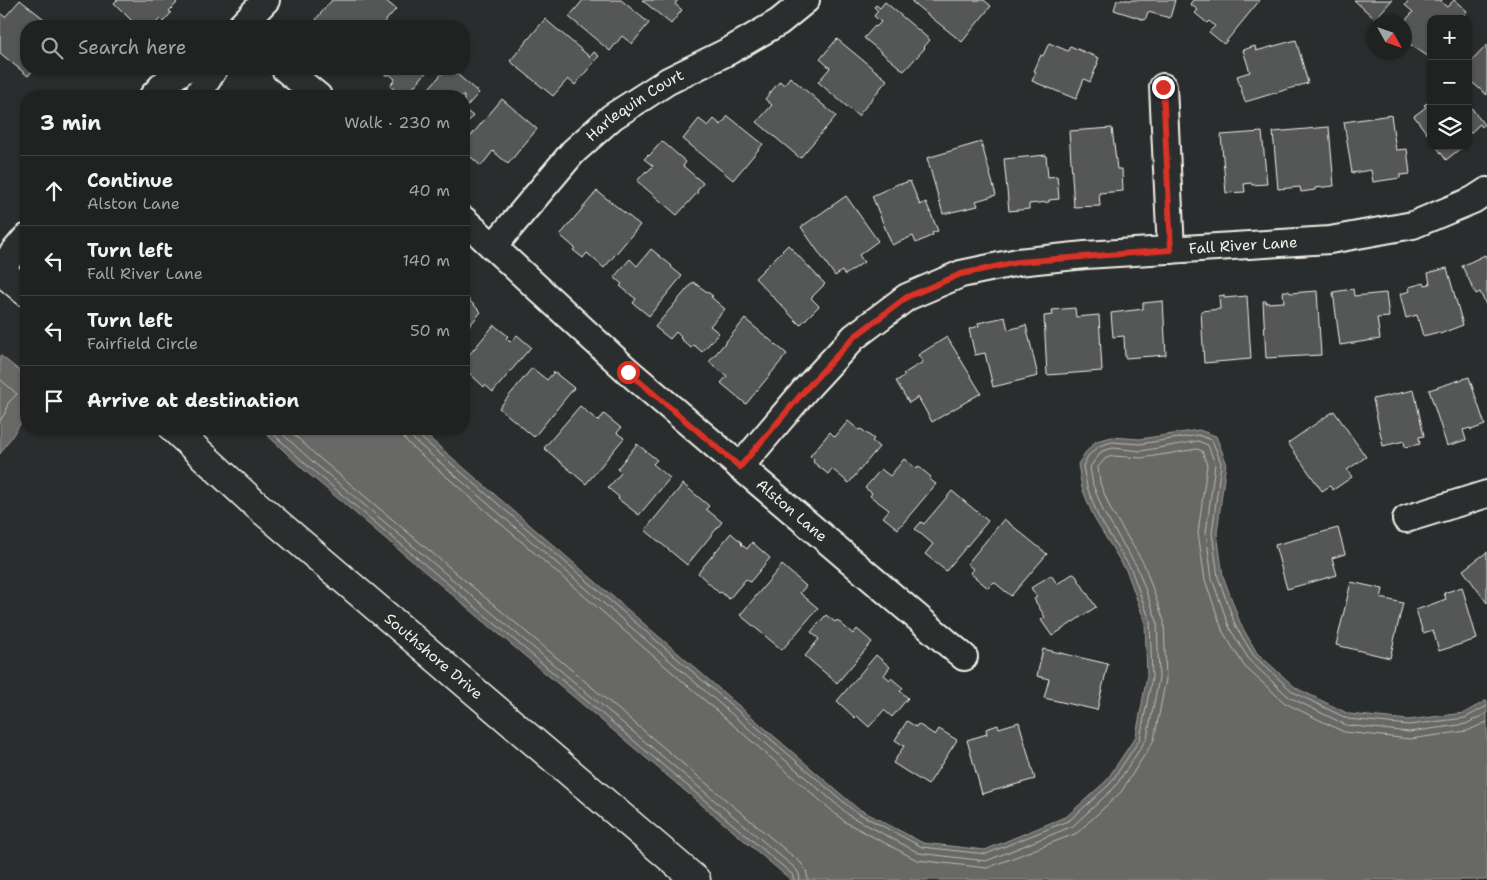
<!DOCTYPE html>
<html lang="en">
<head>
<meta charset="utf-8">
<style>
	body { margin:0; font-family:"Shantell Sans",sans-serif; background:#2d2f2f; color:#f1f3f6 }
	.controls { position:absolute; right:15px; top:15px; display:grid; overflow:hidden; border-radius:10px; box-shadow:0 1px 4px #0004 }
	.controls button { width:45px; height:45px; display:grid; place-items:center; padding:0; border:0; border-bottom:1px solid #3d3f40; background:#202222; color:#f1f3f6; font:25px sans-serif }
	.compass { position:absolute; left:1367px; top:15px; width:45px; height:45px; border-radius:50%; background:#202222; box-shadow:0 1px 4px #0004; rotate:130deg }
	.stop { position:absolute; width:15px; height:15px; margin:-11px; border:4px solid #d93025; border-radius:50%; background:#fff }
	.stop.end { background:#d93025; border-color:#fff; box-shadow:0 1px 5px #0008 }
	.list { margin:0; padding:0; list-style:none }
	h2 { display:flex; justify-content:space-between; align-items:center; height:65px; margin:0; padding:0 20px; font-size:21px }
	h2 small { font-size:16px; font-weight:400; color:#a2a4a5 }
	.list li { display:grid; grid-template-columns:32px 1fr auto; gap:15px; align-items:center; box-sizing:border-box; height:70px; padding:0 20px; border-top:1px solid #3d3f40 }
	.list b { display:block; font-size:19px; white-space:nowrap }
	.list p { margin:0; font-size:16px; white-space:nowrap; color:#a2a4a5 }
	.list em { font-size:16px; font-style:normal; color:#a2a4a5 }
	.icon { flex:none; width:28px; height:28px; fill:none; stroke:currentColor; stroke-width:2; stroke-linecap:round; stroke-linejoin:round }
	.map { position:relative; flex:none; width:1487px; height:880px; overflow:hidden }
	.search { position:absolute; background:#202222; box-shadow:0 1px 4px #0004; left:20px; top:20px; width:450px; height:55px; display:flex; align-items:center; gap:12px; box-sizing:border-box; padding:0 18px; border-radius:20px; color:#a2a4a5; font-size:19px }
	.panel { position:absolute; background:#202222; box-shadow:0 1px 4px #0004; left:20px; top:90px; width:450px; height:345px; border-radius:20px }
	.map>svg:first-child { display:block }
	.water { fill:#676866; stroke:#9f9f9a }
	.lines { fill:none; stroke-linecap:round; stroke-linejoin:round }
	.shore { stroke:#bcbab4; stroke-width:1 }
	.building { fill:#555756; stroke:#f4f1e8 }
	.minor-casing { stroke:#f4f1e8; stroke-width:30 }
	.tertiary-casing { stroke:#f4f1e8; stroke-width:31 }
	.minor { stroke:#2a2d2e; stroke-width:26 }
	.tertiary { stroke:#2a2d2e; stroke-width:28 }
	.route { stroke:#d93025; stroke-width:6 }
	.labels { text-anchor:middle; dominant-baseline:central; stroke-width:4; stroke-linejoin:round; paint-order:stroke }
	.street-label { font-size:15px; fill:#f4f1e8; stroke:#2a2d2e }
</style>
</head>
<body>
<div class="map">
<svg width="1487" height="880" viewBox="0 0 1487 880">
	<rect width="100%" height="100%" fill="#2a2d2e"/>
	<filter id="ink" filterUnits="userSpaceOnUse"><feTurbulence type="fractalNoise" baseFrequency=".02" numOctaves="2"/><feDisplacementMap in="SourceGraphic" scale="10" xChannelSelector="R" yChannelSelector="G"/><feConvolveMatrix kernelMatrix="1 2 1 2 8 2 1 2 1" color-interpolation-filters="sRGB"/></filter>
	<g filter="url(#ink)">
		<path class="water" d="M0 355 26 376 23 420 0 454Z
			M261 429H419L857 808 923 843 985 850 1067 816 1106 781 1136 736 1147 676 1145 622 1127 572 1094 518 1082 488 1078 464 1085 453 1096 441 1112 437 1140 439 1199 430 1216 436 1226 462 1217 533 1223 576 1241 625 1257 653 1296 688 1349 714 1408 720 1464 713 1487 700V880H791L304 470Z"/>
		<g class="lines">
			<path class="shore" d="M0 379 17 394 8 403 5 413 0 421
				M268 429 308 466 792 874 794 880
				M277 429 312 461 796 869 799 874 800 880
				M288 429 317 456 801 863 806 870 808 880
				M402 429 404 438 410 445 845 822 917 860 987 868 1077 833 1121 792 1154 740 1166 679 1164 621 1144 564 1111 510 1100 483 1098 467 1106 458 1113 456 1142 458 1197 449 1202 451 1207 465 1198 533 1205 580 1223 632 1245 667 1285 703 1344 732 1410 739 1467 731 1487 722
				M410 429 411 435 414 440 850 816 919 853 986 861 1073 826 1115 787 1147 738 1159 678 1157 621 1137 567 1104 513 1093 485 1090 467 1102 451 1113 448 1141 451 1198 441 1208 445 1215 464 1206 533 1212 579 1230 629 1250 661 1289 697 1346 725 1409 732 1466 724 1487 713
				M416 429 418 435 854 811 922 847 986 854 1070 820 1110 784 1140 739 1152 677 1150 621 1131 569 1098 516 1087 487 1083 466 1088 456 1099 446 1112 442 1140 444 1198 435 1212 440 1221 463 1212 533 1218 577 1236 627 1254 656 1293 692 1348 719 1409 725 1465 718 1487 706"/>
		</g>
		<path class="building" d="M20 0 53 26H26V69H34L28 76 0 53V13L5 17Z
			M117 0H174L177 3 169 11 171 13 163 22 160 19 153 26H137L114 3Z
			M332 0H385L396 9 381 26H321L322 25 316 19Z
			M583 0H621L649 23 632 44 622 36 610 51 569 17Z
			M642 0H678L675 4 682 10 671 24Z
			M913 0H984L991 6 962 42 912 2Z
			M1117 0H1175L1170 18 1148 12 1145 20 1114 10Z
			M1193 0H1260L1224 44 1209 32 1215 26 1209 21 1207 23 1195 13 1198 10 1190 4Z
			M1354 0H1392L1375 19Z
			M1409 0H1442L1441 2 1447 7 1454 0 1467 11 1461 19H1431V55L1429 57 1408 43 1410 41 1404 37V22L1413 12 1405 5Z
			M885 2 930 40 924 47 925 48 904 71 864 38 875 26 876 27 881 22 874 16 878 11 874 7 876 5 880 8Z
			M545 19 590 57 594 52 599 56 575 85 568 79 553 96 510 61Z
			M837 39 887 80 858 116 818 82 830 68 820 59Z
			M1296 40 1308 83 1245 102 1237 76 1250 72 1243 50 1255 46 1256 51Z
			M1049 43 1068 51 1070 46 1099 58 1097 63H1098L1090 82 1084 79 1076 99 1032 81 1036 72 1034 71 1041 55 1043 56Z
			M1487 45V95L1468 79V65Z
			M379 69H429L406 96H402L390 86 395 79 389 74 387 76Z
			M446 69H451L479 93 464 109 473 116 464 127V96H422Z
			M790 77 836 116 800 158 757 122 772 105 765 99 780 81 784 85Z
			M502 99 537 129 508 164 493 151 481 166 464 151V144Z
			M1431 101V139L1414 116 1426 107 1424 105Z
			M1468 103 1484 125 1482 127 1480 124 1468 135Z
			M1391 115 1396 150 1407 149 1410 174 1400 175V178L1373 182 1371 170 1352 173 1344 122Z
			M728 116 763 144 733 180 683 139 699 119 708 126 714 119 721 125Z
			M1329 127 1334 186 1315 188V190L1301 192 1300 187 1278 189 1273 132Z
			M1112 128 1117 169H1122L1123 191 1099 193 1100 206 1074 207 1069 131Z
			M1262 132 1267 184 1252 185 1251 183 1244 184 1245 192 1226 193 1221 135Z
			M662 141 686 162 683 166 703 183 697 191 698 192 677 215 637 181 646 171 647 172 653 166 644 159 648 155 649 156Z
			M981 142 996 195 976 201 978 206 943 214 927 158Z
			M1436 146H1461V148L1446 160Z
			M1046 155 1048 177 1057 176 1059 199 1049 200V202L1029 204V209L1009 211 1004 159Z
			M910 181 920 205 926 202 938 231 932 233 933 235 916 243 913 236 892 245 872 196 900 183 901 184Z
			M597 191 640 225 604 268 587 253 583 258 573 250 575 248 560 235Z
			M846 196 878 241 859 255 864 262 845 275 842 271 835 276 801 227Z
			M788 245 825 284 811 298 819 306 800 325 755 278Z
			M651 249 672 266 671 267 682 276 649 316 633 303 636 299 620 286 622 284 614 277 630 259 637 266Z
			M1485 255 1487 259V307L1480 292 1476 294 1462 266Z
			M1447 268 1463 325 1440 334 1439 332 1423 336 1417 315 1406 318 1400 294 1410 291 1409 287 1424 283 1425 285 1430 284 1428 273Z
			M693 282 713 296 711 297 725 309 710 326 719 333 702 352 694 345 691 348 680 338 681 337 676 332 670 339 655 327Z
			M1353 289 1354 296 1386 293 1389 317 1377 318 1380 339 1340 345 1333 292Z
			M1283 291H1289L1290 293 1317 291 1321 355 1266 358 1263 301H1267L1266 303 1284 302Z
			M464 295 481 312 466 330 464 328Z
			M1224 295V298L1247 296 1251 359 1204 363 1201 311 1220 309 1219 296Z
			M1163 301 1166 355 1125 358 1124 336 1113 337 1111 313 1143 309V303Z
			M1075 308 1076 317 1099 315 1102 371 1047 375 1044 316 1053 315 1052 310Z
			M1005 317 1008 330 1026 325 1038 376 993 387 985 353 975 355 969 329 979 326 978 323Z
			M745 319 787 354 746 404 721 383 727 376 709 362Z
			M494 325 508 336 506 338 510 342 517 335 531 347 493 392 485 385 484 387 464 368V361Z
			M947 337 981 393 932 422 918 397 909 403 896 381 905 376 903 374 923 362 918 355Z
			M532 368 547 380 554 372 574 388 534 437 499 408Z
			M1469 377 1485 425 1471 430 1470 428 1463 430 1466 440 1447 446 1429 390Z
			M1414 390 1424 436 1419 437 1420 444 1405 447 1404 441 1383 446 1373 399Z
			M580 406 598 421 604 414 621 428 617 433 624 438 586 484 544 448Z
			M1334 411 1366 457 1347 470 1352 477 1333 490 1330 486 1322 491 1288 443Z
			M848 421 859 430 861 429 874 439 872 441 879 447 849 483 832 469 828 474 813 462 814 460 810 456 830 432 835 437Z
			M637 444 657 460 653 464 670 478 639 515 618 499 619 497 608 488 621 473 617 469Z
			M904 459 917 469 918 466 931 477 929 479 936 484 898 529 883 517 889 510 870 496 872 493 865 488 881 469 890 476Z
			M683 484 709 506 706 509 722 522 687 565 645 530Z
			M952 491 988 521 946 571 925 554 933 544 915 529 921 522 924 524Z
			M1004 519 1047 554 1011 596 994 582 988 588 970 573 973 569 967 564Z
			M1338 528 1345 554 1332 558 1337 575 1287 589 1275 545Z
			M731 533 742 543 741 544 747 549 752 542 770 558 750 582 746 579 729 599 721 592 719 593 698 573Z
			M1487 552V603L1463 570Z
			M782 565 806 586 800 593 818 608 782 650 740 615Z
			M1074 573 1096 607 1052 636 1041 620 1045 617 1034 599 1037 597 1031 588 1051 575 1057 584Z
			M1351 582 1383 589 1381 598 1403 603 1390 658 1336 645Z
			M1462 587 1477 639 1439 651 1433 630 1423 633 1416 610 1446 599 1444 593Z
			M826 615 835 622 837 620 853 634 857 629 872 642 837 683 805 656 819 639 811 632Z
			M1043 649 1108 664 1097 710 1044 698 1049 679 1037 676Z
			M876 655 890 667 884 675 890 680 891 678 903 688 900 691 908 698 892 717 884 710 869 727 857 716 855 718 837 701Z
			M907 721 916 727 918 724 935 735 939 729 957 740 928 785 893 763 904 746 895 740Z
			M1019 722 1035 779 982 794 967 740 987 734 986 729 998 725 999 728Z"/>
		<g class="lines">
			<defs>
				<g id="minor">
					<path d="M241 26 266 0"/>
					<path d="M285 69 318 96"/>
					<path d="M1163 87 1171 250"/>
					<path d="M153 96 164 84 185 69"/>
					<path d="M197 96 214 69"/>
					<path id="s1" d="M464 220 629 372 964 657"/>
					<path id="s2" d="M493 247 573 152 612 117 668 81 729 51 779 22 806 0"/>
					<path d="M0 269 26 238"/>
					<path id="s3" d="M740 467 805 390 854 337 907 297 961 274 1018 262 1085 255 1330 240 1413 225 1473 200 1487 191"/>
					<path d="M1406 519 1487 494"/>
				</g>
				<g id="tertiary">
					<path d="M0 270 26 292"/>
					<path id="s4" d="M174 429 254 503 696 880"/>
				</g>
			</defs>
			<use href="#minor" class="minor-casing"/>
			<use href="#tertiary" class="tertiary-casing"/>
			<use href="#minor" class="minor"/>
			<use href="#tertiary" class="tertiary"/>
		</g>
	</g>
	<g class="lines" filter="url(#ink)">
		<path class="route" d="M628 372 740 467 805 390 854 337 907 297 961 274 1018 262 1171 250 1163 87"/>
	</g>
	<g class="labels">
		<g class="street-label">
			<text stroke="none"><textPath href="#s2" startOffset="202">Harlequin Court</textPath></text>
			<text stroke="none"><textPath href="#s3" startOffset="582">Fall River Lane</textPath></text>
			<text stroke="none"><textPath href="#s1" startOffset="438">Alston Lane</textPath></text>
			<text stroke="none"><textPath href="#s4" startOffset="345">Southshore Drive</textPath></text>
		</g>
	</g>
</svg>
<div class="controls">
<button>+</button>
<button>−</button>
<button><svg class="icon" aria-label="layers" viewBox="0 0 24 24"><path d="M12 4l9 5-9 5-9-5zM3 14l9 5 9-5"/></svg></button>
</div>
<svg class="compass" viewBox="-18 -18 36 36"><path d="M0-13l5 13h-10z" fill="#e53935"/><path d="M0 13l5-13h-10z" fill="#a2a4a5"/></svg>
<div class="stop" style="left:628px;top:372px"></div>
<div class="stop end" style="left:1163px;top:87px"></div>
<div class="search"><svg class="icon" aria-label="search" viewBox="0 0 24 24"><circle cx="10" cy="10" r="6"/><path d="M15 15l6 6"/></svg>Search here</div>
<section class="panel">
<h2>3 min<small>Walk · 230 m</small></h2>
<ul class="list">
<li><svg class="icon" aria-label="ahead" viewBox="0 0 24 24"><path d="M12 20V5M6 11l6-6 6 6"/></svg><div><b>Continue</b><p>Alston Lane</p></div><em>40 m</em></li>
<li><svg class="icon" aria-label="left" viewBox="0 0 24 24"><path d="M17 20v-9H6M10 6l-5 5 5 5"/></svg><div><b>Turn left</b><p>Fall River Lane</p></div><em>140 m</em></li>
<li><svg class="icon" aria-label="left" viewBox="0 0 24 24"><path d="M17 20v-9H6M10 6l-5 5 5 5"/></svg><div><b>Turn left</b><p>Fairfield Circle</p></div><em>50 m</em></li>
<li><svg class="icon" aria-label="arrive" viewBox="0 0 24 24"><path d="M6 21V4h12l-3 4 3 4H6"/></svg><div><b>Arrive at destination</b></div></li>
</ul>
</section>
</div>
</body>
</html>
